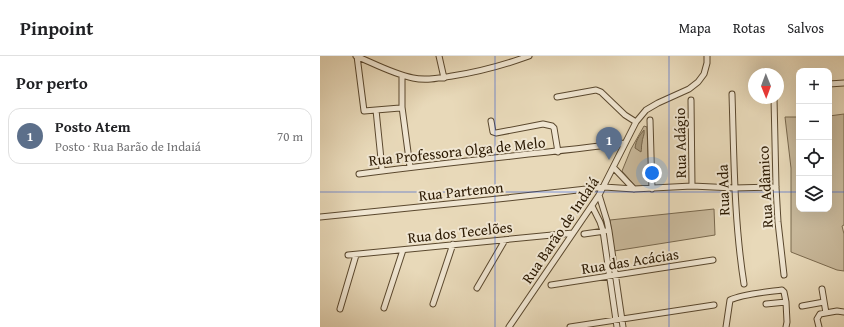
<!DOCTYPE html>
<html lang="pt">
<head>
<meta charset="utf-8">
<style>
	body { margin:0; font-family:"Gentium Book Plus",serif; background:#f6f6f6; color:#202124 }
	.controls { position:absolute; right:12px; top:12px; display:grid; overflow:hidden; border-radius:8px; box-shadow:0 4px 16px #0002 }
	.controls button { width:36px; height:36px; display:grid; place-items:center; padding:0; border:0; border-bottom:1px solid #e0e0e0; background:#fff; color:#202124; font:20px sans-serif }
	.compass { position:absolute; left:428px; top:12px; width:36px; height:36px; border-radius:50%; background:#fff; box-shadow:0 4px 16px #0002; rotate:179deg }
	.you { position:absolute; left:332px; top:117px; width:14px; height:14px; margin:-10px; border:3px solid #fff; border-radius:50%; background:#1a73e8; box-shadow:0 0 0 6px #1a73e833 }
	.badge { display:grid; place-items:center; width:26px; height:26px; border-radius:50%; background:#8f2418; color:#fff; font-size:13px; font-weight:700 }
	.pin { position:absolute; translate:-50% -33px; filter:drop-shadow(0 1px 2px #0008) }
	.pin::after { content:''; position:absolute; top:21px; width:14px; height:12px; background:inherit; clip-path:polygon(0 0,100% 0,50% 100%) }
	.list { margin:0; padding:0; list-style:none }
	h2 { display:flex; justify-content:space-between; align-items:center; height:52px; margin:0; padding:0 16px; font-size:17px }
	h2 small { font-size:13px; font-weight:400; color:#757577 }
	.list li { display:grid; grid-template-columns:26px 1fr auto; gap:12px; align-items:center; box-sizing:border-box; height:56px; margin:0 8px 8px; padding:0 8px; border:1px solid #e0e0e0; border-radius:12px }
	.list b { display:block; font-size:15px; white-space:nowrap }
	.list p { margin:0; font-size:13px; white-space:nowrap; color:#757577 }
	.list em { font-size:13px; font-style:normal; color:#757577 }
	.icon { flex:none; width:22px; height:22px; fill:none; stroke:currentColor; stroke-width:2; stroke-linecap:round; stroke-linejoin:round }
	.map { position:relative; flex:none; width:524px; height:271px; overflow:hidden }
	header { display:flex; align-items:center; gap:24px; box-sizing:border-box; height:56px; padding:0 20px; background:#fff; border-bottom:1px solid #e0e0e0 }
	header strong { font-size:19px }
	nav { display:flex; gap:22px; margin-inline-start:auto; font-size:14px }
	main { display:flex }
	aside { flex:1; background:#fff }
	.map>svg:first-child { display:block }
	.green { fill:#c8b89a; stroke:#79684d }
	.water { fill:#a7977a; stroke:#756449 }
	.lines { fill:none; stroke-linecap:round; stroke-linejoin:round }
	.minor-casing { stroke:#5a482e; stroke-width:7 }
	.minor { stroke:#f0e6d2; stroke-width:5 }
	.grid { fill:none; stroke:#1d4ed8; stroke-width:1; stroke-opacity:0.55 }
	.labels { text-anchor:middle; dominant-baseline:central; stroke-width:4; stroke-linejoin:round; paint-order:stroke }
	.street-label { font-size:15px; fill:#2a1800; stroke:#f0e6d2 }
</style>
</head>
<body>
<header>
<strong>Pinpoint</strong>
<nav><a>Mapa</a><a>Rotas</a><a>Salvos</a></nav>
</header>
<main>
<aside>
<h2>Por perto<small></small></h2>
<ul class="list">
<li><span class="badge" style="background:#5c6f8a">1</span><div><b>Posto Atem</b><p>Posto · Rua Barão de Indaiá</p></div><em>70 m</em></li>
</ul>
</aside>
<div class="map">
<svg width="524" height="271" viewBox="0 0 524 271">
	<rect width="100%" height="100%" fill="#e8d9b9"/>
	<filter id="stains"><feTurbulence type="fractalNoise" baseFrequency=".005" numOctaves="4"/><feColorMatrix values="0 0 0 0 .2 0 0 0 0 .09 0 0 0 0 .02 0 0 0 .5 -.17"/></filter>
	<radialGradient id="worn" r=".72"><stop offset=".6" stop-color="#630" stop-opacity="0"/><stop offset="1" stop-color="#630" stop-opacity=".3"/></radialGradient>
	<path class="green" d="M524 58V169L522 170 524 178V215L517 214 471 196V112L465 61H479V153H509V60Z
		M324 70 327 71 329 130 316 131 302 115 311 93Z
		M394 153 395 179 294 195 290 164Z"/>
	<path class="water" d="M324 74C325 79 322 82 322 87 321 90 322 92 321 96L315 92C316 84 319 80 324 74Z"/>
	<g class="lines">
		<defs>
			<path id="minor" d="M36 0C55 8 73 18 93 22 106 25 120 22 132 20 159 16 184 9 209 0
				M37 0 44 55 56 54 62 113
				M119 0 124 22
				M82 19V51L90 111
				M509 28 524 27
				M412 38C414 101 414 165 424 228
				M237 41 276 34 281 36 305 59 316 66
				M454 42 456 131 458 166 464 219
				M371 44 372 130
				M56 54 80 52
				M330 64 332 133
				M171 65 173 76 176 77 223 68 232 70 234 72 238 96
				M294 112 314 133
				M39 118C127 106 217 98 305 87
				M279 139 287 165 289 175 303 271
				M272 150 280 166 283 175 297 271
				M0 161 178 143 284 131 314 133 372 130 414 132 456 131
				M264 178 285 175
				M28 199 253 177
				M231 229 393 204
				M157 232 185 184
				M502 233 506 257
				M113 248 133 188
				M446 248 466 246 467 266 466 271
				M482 250 504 246
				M64 252 83 194
				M20 253 36 199
				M189 271 279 139 316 66 326 54 338 47 369 33 378 26 384 18 387 7V0
				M250 271 394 249
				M406 271 410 244C423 238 447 236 462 234L464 236 466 246
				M499 271 497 263 500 258 517 255 524 256"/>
		</defs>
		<use href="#minor" class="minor-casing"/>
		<use href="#minor" class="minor"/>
	</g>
	<path class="grid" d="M175 0V271M349 0V271M0 136H479M509 136H524"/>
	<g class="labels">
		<g class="street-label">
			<text transform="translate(360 87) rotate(-91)">Rua Adágio</text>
			<text transform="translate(137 95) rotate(-6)">Rua Professora Olga de Melo</text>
			<text transform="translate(445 131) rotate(-93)">Rua Adâmico</text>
			<text transform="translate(403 134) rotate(-92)">Rua Ada</text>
			<text transform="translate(141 135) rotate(-6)">Rua Partenon</text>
			<text transform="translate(240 174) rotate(-56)">Rua Barão de Indaiá</text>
			<text transform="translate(140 176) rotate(-6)">Rua dos Tecelões</text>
			<text transform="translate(310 205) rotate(-9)">Rua das Acácias</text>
		</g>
	</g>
	<rect width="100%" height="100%" filter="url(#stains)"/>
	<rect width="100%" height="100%" fill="url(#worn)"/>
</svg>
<div class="controls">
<button>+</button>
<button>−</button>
<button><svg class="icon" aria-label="locate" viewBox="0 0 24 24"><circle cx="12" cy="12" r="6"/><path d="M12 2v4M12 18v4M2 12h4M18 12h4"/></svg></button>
<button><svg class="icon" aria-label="layers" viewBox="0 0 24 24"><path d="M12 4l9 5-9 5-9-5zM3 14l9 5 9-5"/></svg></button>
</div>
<svg class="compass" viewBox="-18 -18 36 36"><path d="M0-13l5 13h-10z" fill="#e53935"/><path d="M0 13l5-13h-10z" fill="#757577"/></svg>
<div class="you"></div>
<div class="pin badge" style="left:289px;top:104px;background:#5c6f8a">1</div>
</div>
</main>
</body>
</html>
